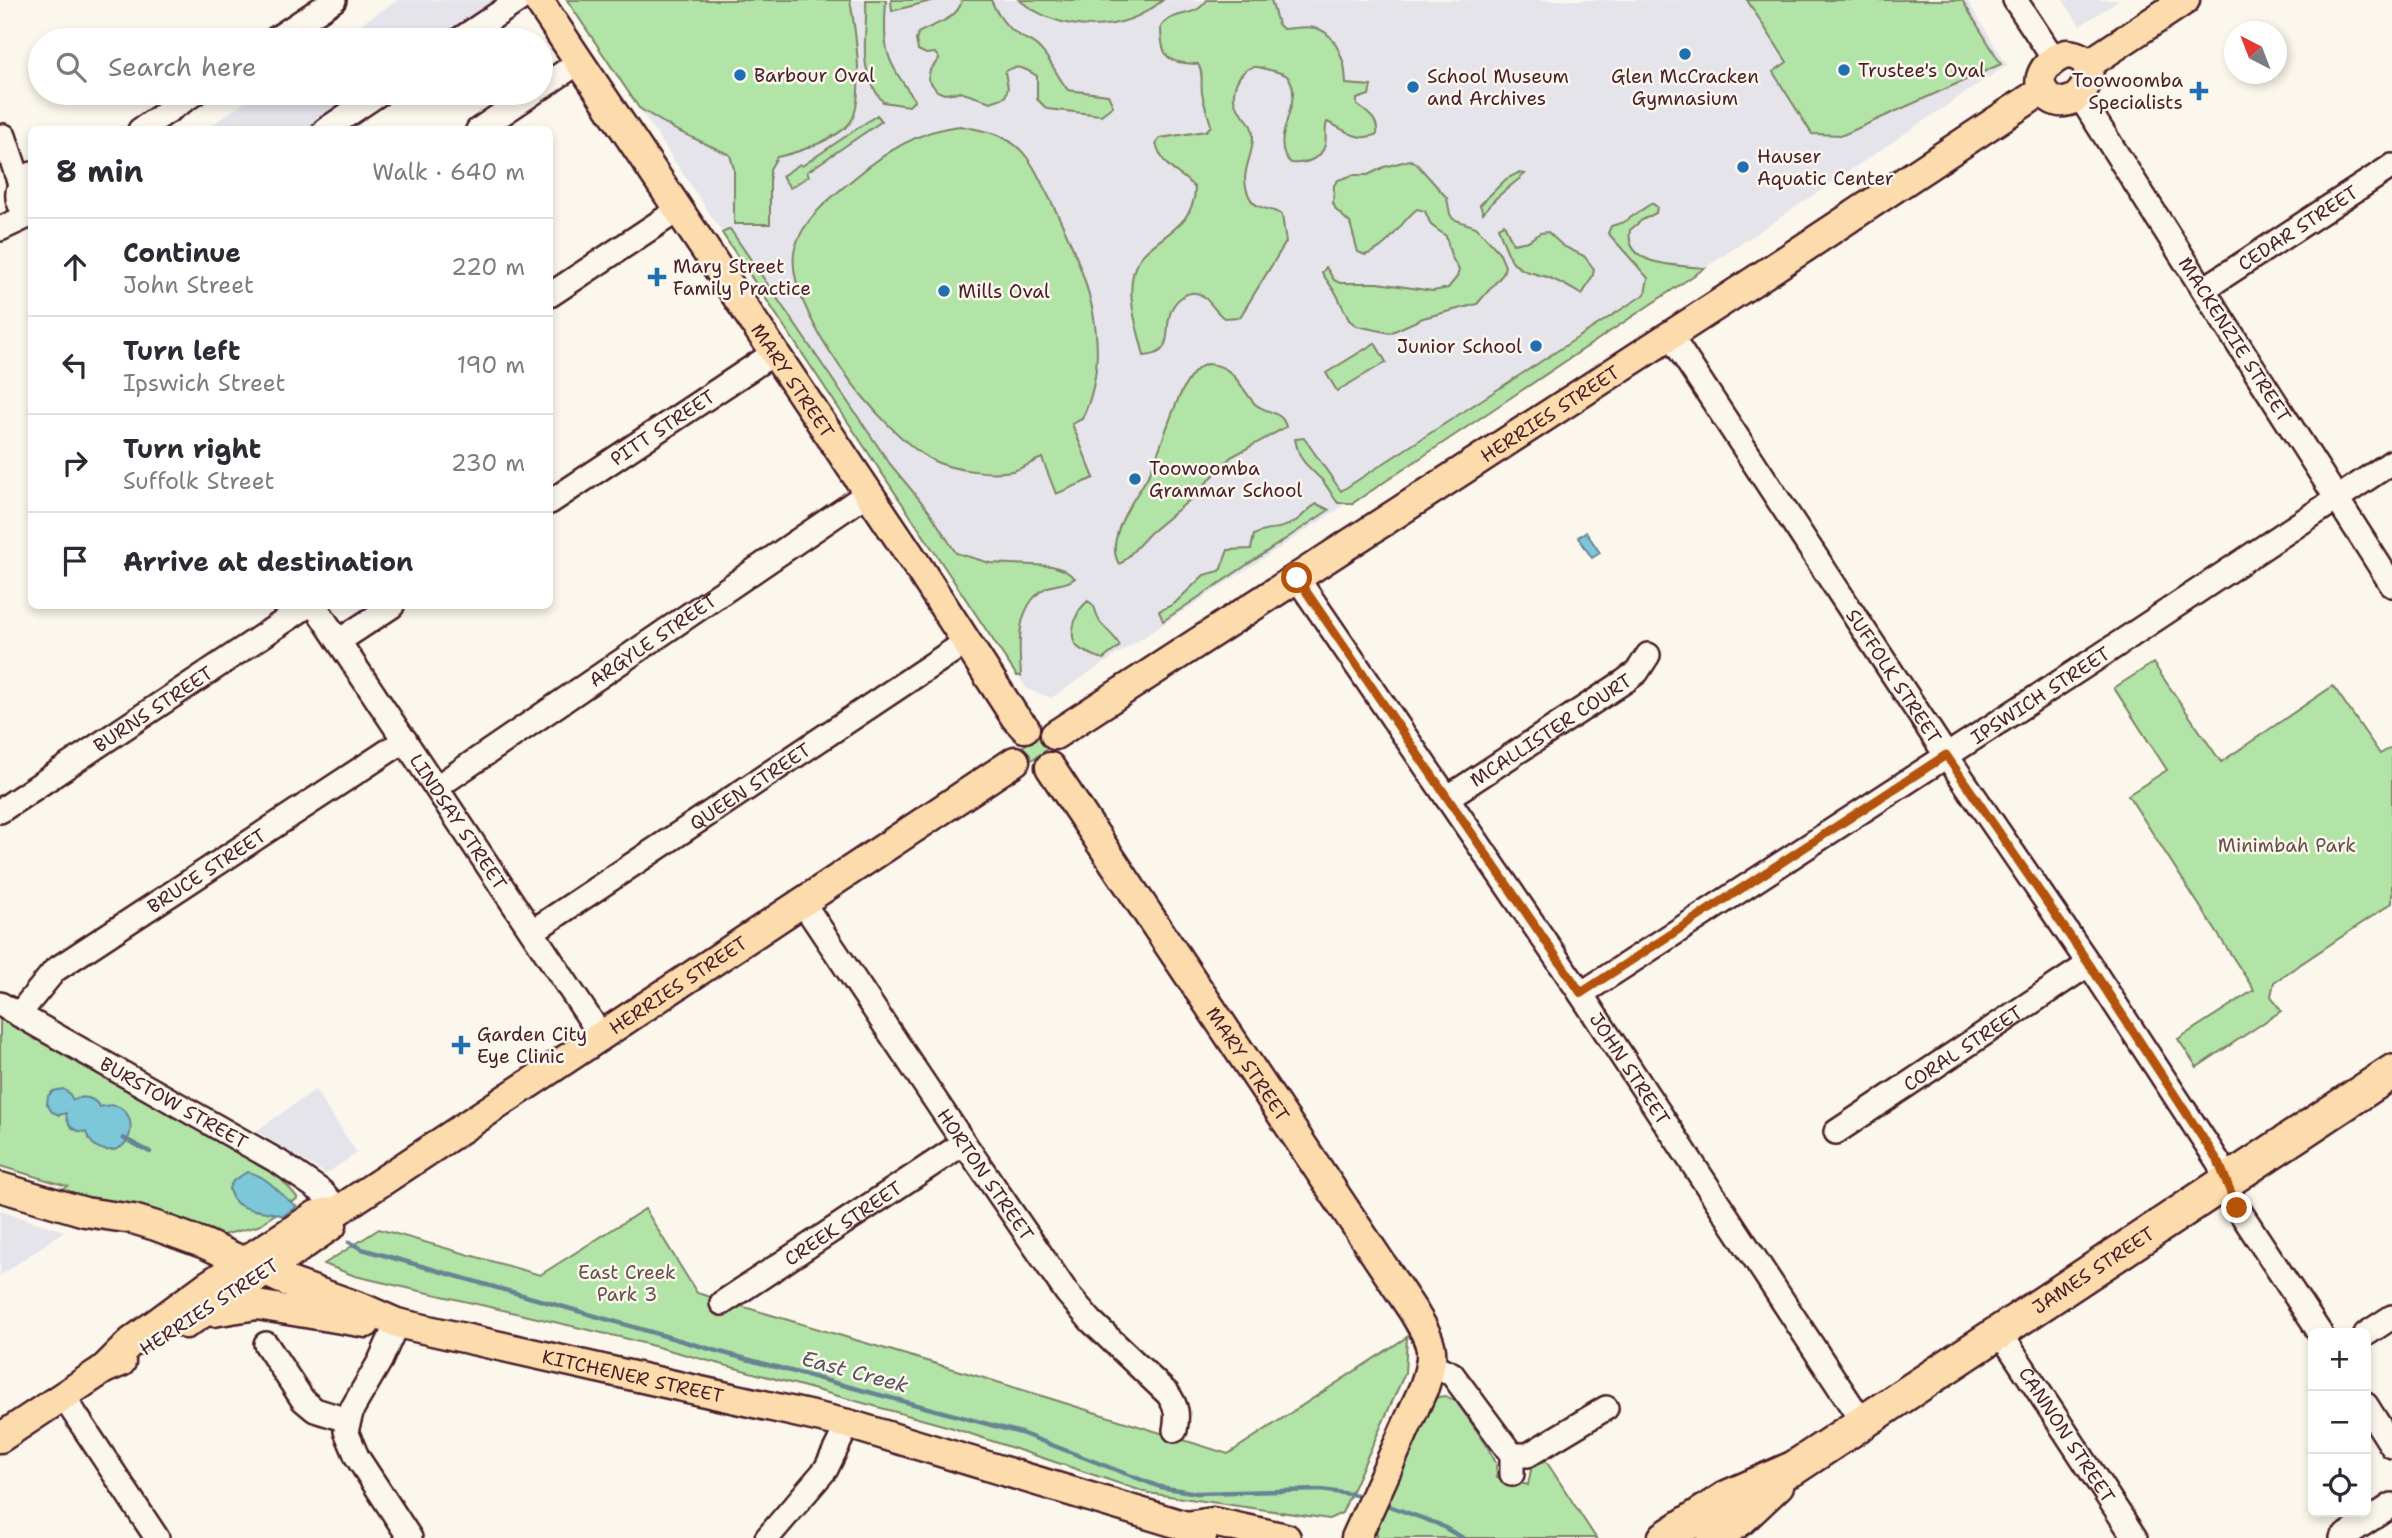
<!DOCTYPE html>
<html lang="en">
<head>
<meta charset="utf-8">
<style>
	body { margin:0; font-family:"Shantell Sans",sans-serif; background:#f7f7f7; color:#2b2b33 }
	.controls { position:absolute; right:21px; bottom:21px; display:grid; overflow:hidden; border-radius:10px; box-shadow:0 4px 10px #0003 }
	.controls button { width:63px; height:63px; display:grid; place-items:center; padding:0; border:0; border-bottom:2px solid #e1e1e2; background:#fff; color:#2b2b33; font:35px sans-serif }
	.compass { position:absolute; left:2224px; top:21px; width:63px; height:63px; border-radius:50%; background:#fff; box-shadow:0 4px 10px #0003; rotate:318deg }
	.stop { position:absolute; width:21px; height:21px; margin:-16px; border:5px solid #b45309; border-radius:50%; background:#fff }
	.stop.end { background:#b45309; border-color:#fff; box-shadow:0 2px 7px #0008 }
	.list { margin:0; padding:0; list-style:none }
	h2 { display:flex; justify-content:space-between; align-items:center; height:91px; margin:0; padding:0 28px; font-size:30px }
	h2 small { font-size:23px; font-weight:400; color:#7c7c81 }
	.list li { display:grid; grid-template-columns:46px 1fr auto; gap:21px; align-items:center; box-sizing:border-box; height:98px; padding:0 28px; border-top:2px solid #e1e1e2 }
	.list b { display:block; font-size:26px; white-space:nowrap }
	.list p { margin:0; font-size:23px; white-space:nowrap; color:#7c7c81 }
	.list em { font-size:23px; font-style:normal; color:#7c7c81 }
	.icon { flex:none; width:38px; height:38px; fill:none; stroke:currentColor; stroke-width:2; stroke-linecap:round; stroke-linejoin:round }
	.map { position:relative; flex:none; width:2392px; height:1538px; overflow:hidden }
	.search { position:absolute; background:#fff; box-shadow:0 4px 10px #0003; left:28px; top:28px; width:525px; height:77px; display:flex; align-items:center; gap:18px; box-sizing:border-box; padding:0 24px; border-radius:38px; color:#7c7c81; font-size:26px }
	.panel { position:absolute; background:#fff; box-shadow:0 4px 10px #0003; left:28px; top:126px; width:525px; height:483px; border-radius:10px }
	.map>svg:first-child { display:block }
	.built { fill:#e5e4eb }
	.green { fill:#b1e4a6; stroke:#7e8268; stroke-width:2 }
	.water { fill:#7bc8d9; stroke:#678493; stroke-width:2 }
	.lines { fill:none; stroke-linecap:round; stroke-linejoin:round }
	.stream { stroke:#678493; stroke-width:4.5 }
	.minor-casing { stroke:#4a1f2b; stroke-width:28 }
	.major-casing { stroke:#4a1f2b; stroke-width:33 }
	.highway-casing { stroke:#4a1f2b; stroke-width:38 }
	.minor { stroke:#fbf7ec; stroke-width:23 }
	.major { stroke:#fcdcac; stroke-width:28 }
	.highway { stroke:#fcdcac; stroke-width:33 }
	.route { stroke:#b45309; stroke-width:9 }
	.poi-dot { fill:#1f6fb2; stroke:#fbf7ec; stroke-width:2.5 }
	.labels { text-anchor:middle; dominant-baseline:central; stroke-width:5; stroke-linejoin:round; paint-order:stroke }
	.poi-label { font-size:19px; fill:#4a1f2b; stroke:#fbf7ec; text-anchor:start }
	.street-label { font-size:19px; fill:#4a1f2b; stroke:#fbf7ec }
	.park-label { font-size:19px; fill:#64504a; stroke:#fbf7ec }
	.water-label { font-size:21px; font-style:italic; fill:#59525f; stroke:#fbf7ec }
</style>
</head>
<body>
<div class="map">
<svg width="2392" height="1538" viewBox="0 0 2392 1538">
	<rect width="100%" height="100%" fill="#fbf7ec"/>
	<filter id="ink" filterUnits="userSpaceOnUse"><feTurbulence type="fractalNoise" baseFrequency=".0143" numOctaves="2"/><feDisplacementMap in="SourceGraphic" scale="14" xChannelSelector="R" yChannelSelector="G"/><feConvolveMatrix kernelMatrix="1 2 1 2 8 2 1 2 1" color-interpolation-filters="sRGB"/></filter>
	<g filter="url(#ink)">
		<path class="built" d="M398 0H508L454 40H336Z
			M567 0H1967L2007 65 1705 268 1051 698 1027 689Z
			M2063 0H2119L2080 26Z
			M258 93H378L325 129 204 130Z
			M315 1090 357 1153 326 1174 256 1131Z
			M0 1211 64 1231 0 1276Z"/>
		<path class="green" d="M567 0H850C855 27 866 101 850 123 837 139 797 153 777 157L770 169V224H734V169L730 155 676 130 639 108Z
			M866 0H886C883 52 885 58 915 100L909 106 883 102C855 67 868 40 866 0Z
			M891 0H935L892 11Z
			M962 0H991C998 16 1006 28 1022 37 1029 41 1035 43 1040 49 1052 61 1057 77 1068 90L1108 95 1113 106 1101 115 1047 109 1037 99V76C1026 69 1017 63 1005 72L1008 88 1005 97 991 102 960 92 944 94 937 91 928 79 930 70 939 59 935 53 926 54 918 50 916 40 918 33C933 24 958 20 962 0Z
			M1019 0H1163C1121 35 1062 34 1019 0Z
			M1207 0H1271L1278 24 1283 29C1311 27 1326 22 1339 51 1345 65 1345 68 1346 84L1371 86 1369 95 1357 99V105C1367 113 1379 119 1377 134 1358 144 1343 128 1327 122 1324 130 1327 137 1325 145 1321 160 1304 164 1291 163 1265 141 1308 98 1287 76 1283 72 1269 70 1262 68 1243 62 1230 86 1235 103 1240 116 1253 120 1253 135 1254 159 1237 173 1250 198 1257 211 1272 207 1282 215L1286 242 1240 317 1224 318C1215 312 1210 300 1201 295 1189 288 1175 300 1171 311 1163 331 1176 354 1144 356 1138 329 1127 302 1133 274 1140 238 1195 235 1195 188 1178 169 1166 173 1156 144L1160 138 1206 131 1211 126C1209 116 1205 108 1203 98 1199 85 1205 76 1198 64 1168 63 1161 59 1161 27 1173 9 1195 19 1207 0Z
			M1747 0H1962L2001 64 1843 135 1812 134 1773 72 1787 62Z
			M877 115 882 121 807 172 809 176 790 188 782 176 800 164 802 166Z
			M960 126C979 130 999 132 1015 145 1032 158 1040 181 1050 199 1084 266 1117 346 1082 419L1072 424 1094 478 1056 494 1042 458C1032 462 1022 469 1012 471 992 475 953 470 934 461 884 437 780 305 795 248 803 218 834 195 857 176 887 151 920 130 960 126Z
			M1410 160 1416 163 1447 198 1450 214 1453 219 1476 227 1499 252 1505 266 1503 274 1477 304 1423 318 1390 333 1357 326 1349 320 1337 295 1322 273 1326 267 1334 280 1340 283H1378L1433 291 1448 288 1457 277 1459 270 1451 256 1446 236 1431 225 1425 211 1417 209C1399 223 1389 249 1365 255L1358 252 1350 223 1336 210 1333 203 1334 185 1338 180 1353 175H1368L1384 167Z
			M1518 173 1525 174 1496 198 1483 213 1480 205 1506 179Z
			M1652 203 1657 207 1656 213 1642 220 1630 230C1624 268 1680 265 1705 268L1353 503H1338C1332 496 1328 487 1322 480 1306 464 1300 463 1295 439L1304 438 1341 491 1645 294 1648 278 1608 233 1611 226 1624 222Z
			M1504 224 1513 244 1528 241 1540 233 1548 232 1563 246 1584 256 1594 269 1593 275 1582 295C1571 288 1560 282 1547 277 1535 273 1522 273 1513 262 1506 252 1502 238 1498 227Z
			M730 229 890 464 929 511 956 553 990 563 1052 566 1064 570 1075 578C1066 586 1054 583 1044 589 1015 608 1019 647 1021 676H1017L722 233Z
			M1375 343 1386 362 1337 391 1326 373Z
			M1206 364C1234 364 1239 386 1255 404 1266 413 1283 411 1286 427L1231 457 1192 498 1150 533 1123 562 1119 564C1112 552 1115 540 1119 528 1125 509 1139 493 1148 476 1163 449 1178 374 1206 364Z
			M1317 504 1329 510 1163 621 1159 611 1174 604 1204 575 1220 571 1228 550 1251 549 1254 535C1267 528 1282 530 1294 522 1303 517 1308 508 1317 504Z
			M1088 601C1097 606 1095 614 1100 622 1107 631 1115 636 1120 646L1103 659C1084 652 1068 649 1074 625 1077 613 1079 609 1088 601Z
			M2153 663 2221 762 2333 686 2380 754 2392 747V903L2274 982 2271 996 2281 1011 2197 1067 2178 1039 2254 990 2128 795 2167 770 2114 688Z
			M1040 735 1045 736 1050 745 1044 752 1031 760 1024 758 1021 751 1022 747Z
			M0 1017 274 1171 298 1198 258 1226 211 1238 55 1193 67 1186 0 1166Z
			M645 1209 697 1293 994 1381 1228 1454 1407 1337 1405 1373 1342 1513 1329 1519 1148 1493 950 1427 809 1388 624 1338 355 1276 324 1264 379 1229 540 1275Z
			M1445 1396 1456 1401 1486 1444 1496 1463 1497 1477 1528 1485 1532 1465 1544 1458 1596 1538H1378L1375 1527 1426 1405 1438 1397Z"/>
		<path class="water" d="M1586 532 1600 553 1592 558 1578 537Z
			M63 1089 69 1093 73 1100C84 1095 93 1097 100 1107 140 1095 140 1155 105 1150 95 1148 89 1141 86 1132 74 1132 67 1126 66 1113L59 1115 52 1112 47 1104 48 1096 53 1091Z
			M247 1172C270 1176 278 1195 297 1206L283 1216C263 1208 233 1215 229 1188L233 1181Z"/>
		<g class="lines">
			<path class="stream" d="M123 1138 150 1152
				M349 1242 362 1249 724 1353 1021 1433 1160 1487 1197 1493 1321 1490 1357 1495
				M1389 1506 1438 1524 1463 1538"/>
			<defs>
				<g id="minor">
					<path d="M2015 0 2054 59"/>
					<path d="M274 40 334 0"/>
					<path d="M459 40 519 0"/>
					<path d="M541 88 579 62"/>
					<path id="s1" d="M2079 95 2392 585"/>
					<path d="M140 130 195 93"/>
					<path d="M325 130 380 93"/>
					<path d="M478 130 533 93"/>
					<path d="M4 136 20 184"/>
					<path d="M32 174C13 184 13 206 32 216"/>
					<path d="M0 229 30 215"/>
					<path id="s2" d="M2204 289 2392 166"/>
					<path d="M550 295 678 210"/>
					<path id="s3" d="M1670 335 1946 755 2089 964 2219 1163 2233 1201 2320 1333"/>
					<path id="s4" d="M550 502 774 353"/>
					<path id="s5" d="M1297 578 1581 994 1863 1423"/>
					<path id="s6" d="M315 606 602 1037"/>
					<path d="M339 641 392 606"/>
					<path id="s7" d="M437 787 868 493"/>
					<path id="s8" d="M1447 798 1625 681 1637 672 1648 655"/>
					<path id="s9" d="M0 811 307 606"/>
					<path id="s10" d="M803 903 964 1143 1067 1293 1091 1321 1168 1394C1177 1407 1178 1414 1175 1430"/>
					<path id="s11" d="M533 931 966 642"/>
					<path id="s12" d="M1581 994 2103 654 2392 462"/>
					<path id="s13" d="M0 1004 279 1162 321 1191 339 1210"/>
					<path id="s14" d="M19 1014 55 970 405 740"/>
					<path id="s15" d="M1836 1132 2089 964"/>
					<path id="s16" d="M722 1303 964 1143"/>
					<path d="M397 1323 380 1361 352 1409 346 1431 357 1457 410 1538"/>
					<path id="s17" d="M1999 1331 2135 1538"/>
					<path d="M2366 1334 2392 1317"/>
					<path d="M266 1344 303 1400 315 1410 347 1420"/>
					<path d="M1432 1365 1452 1374 1512 1455V1474"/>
					<path d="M63 1396 157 1538"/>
					<path d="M2366 1405 2392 1446"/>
					<path d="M1512 1455H1528L1606 1408"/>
					<path d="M767 1538 826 1469 848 1424"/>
					<path d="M2342 1538 2392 1505"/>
				</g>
				<g id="major">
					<path id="s18" d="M538 0 920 570 1015 717 1025 728"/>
					<path d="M2067 54C2110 57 2080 118 2050 98 2028 83 2048 58 2067 54Z"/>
					<path d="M2087 65 2185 0"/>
					<path id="s19" d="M1055 735 1754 281 2043 90"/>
					<path id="s20" d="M1050 767 1413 1311C1432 1343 1437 1350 1424 1387L1356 1538"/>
					<path id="s21" d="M0 1187 85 1212 133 1219 156 1226 205 1244 281 1279 365 1309 397 1323 848 1424 1186 1526 1202 1538"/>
					<path d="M213 1312 257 1305 366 1323"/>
					<path d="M186 1324 249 1283 332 1225"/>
					<path id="s22" d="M104 1369 131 1342 208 1285 316 1215 339 1210 1015 761"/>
					<path d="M0 1438 104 1369 121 1362"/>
					<path d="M1186 1526 1213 1522 1286 1538"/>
				</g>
				<g id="highway">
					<path id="s23" d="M1665 1538 1728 1497 1794 1468 2392 1072"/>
					<path d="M1713 1538 1741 1518 1777 1484"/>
				</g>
			</defs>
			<use href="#minor" class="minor-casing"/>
			<use href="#major" class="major-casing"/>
			<use href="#highway" class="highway-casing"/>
			<use href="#minor" class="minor"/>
			<use href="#major" class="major"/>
			<use href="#highway" class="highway"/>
		</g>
	</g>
	<g class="lines" filter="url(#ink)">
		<path class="route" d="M1297 578 1581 993 1946 755 2089 964 2219 1163 2237 1208"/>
	</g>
	<g class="poi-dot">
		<circle cx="1685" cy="54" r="7"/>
		<circle cx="1844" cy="70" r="7"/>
		<circle cx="740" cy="75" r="7"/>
		<circle cx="1413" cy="87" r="7"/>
		<path d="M2195.5 80.5h7v7h7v7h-7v7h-7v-7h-7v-7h7z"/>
		<circle cx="1743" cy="167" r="7"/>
		<path d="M653.5 266.5h7v7h7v7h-7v7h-7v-7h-7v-7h7z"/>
		<circle cx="944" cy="291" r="7"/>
		<circle cx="1536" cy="346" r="7"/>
		<circle cx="1135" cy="479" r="7"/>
		<path d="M457.5 1034.5h7v7h7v7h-7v7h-7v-7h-7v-7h7z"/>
	</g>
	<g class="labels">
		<g class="poi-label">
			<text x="1858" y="70">Trustee's Oval</text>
			<text x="754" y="75">Barbour Oval</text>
			<text x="1427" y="76">School Museum<tspan x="1427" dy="22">and Archives</tspan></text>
			<text x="1685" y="76" text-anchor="middle">Glen McCracken<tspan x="1685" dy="22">Gymnasium</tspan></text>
			<text x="2183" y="80" text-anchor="end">Toowoomba<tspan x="2183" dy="22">Specialists</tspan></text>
			<text x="1757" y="156">Hauser<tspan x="1757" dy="22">Aquatic Center</tspan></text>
			<text x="673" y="266">Mary Street<tspan x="673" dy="22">Family Practice</tspan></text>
			<text x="958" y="291">Mills Oval</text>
			<text x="1522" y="346" text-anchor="end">Junior School</text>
			<text x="1149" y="468">Toowoomba<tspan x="1149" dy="22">Grammar School</tspan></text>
			<text x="477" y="1034">Garden City<tspan x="477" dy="22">Eye Clinic</tspan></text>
		</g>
		<g class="street-label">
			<text stroke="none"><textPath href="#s2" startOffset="112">CEDAR STREET</textPath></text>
			<text stroke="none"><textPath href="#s1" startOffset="290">MACKENZIE STREET</textPath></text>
			<text stroke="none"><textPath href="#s18" startOffset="458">MARY STREET</textPath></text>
			<text stroke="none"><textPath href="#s19" startOffset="590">HERRIES STREET</textPath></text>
			<text stroke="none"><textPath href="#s4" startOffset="135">PITT STREET</textPath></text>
			<text stroke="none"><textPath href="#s7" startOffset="261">ARGYLE STREET</textPath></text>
			<text stroke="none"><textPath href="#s3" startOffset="408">SUFFOLK STREET</textPath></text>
			<text stroke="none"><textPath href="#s12" startOffset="548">IPSWICH STREET</textPath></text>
			<text stroke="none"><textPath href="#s9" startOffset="184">BURNS STREET</textPath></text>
			<text stroke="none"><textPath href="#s8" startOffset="124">MCALLISTER COURT</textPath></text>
			<text stroke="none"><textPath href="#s11" startOffset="261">QUEEN STREET</textPath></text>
			<text stroke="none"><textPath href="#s6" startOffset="259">LINDSAY STREET</textPath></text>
			<text stroke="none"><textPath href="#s14" startOffset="238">BRUCE STREET</textPath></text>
			<text stroke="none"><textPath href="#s22" startOffset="693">HERRIES STREET</textPath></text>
			<text stroke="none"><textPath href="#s15" startOffset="152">CORAL STREET</textPath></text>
			<text stroke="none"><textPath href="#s20" startOffset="357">MARY STREET</textPath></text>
			<text stroke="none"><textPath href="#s5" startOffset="593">JOHN STREET</textPath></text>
			<text stroke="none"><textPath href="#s13" startOffset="200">BURSTOW STREET</textPath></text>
			<text stroke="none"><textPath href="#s10" startOffset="327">HORTON STREET</textPath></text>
			<text stroke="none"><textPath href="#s16" startOffset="145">CREEK STREET</textPath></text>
			<text stroke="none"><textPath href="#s23" startOffset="506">JAMES STREET</textPath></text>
			<text transform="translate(209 1307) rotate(-33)">HERRIES STREET</text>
			<text stroke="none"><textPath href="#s21" startOffset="663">KITCHENER STREET</textPath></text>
			<text stroke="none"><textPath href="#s17" startOffset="124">CANNON STREET</textPath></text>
		</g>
		<g class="park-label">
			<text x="2287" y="845">Minimbah Park</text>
			<text x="627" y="1272">East Creek<tspan x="627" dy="22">Park 3</tspan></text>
		</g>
		<g class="water-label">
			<text transform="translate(855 1372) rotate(15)">East Creek</text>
		</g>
	</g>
</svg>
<div class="controls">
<button>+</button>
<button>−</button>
<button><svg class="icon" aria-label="locate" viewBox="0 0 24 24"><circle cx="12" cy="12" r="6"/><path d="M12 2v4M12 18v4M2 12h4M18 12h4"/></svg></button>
</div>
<svg class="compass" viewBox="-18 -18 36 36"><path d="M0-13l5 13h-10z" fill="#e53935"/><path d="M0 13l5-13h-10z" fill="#7c7c81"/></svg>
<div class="stop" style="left:1297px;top:578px"></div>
<div class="stop end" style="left:2237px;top:1208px"></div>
<div class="search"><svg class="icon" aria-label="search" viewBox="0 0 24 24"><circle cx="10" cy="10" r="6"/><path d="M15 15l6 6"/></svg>Search here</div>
<section class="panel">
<h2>8 min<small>Walk · 640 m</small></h2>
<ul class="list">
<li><svg class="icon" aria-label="ahead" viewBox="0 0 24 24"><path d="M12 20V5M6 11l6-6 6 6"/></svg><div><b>Continue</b><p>John Street</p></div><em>220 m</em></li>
<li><svg class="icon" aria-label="left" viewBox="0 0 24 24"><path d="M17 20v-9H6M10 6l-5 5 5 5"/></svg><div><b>Turn left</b><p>Ipswich Street</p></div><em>190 m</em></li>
<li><svg class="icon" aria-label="right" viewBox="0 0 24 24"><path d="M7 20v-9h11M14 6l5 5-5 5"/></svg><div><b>Turn right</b><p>Suffolk Street</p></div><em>230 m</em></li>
<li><svg class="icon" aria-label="arrive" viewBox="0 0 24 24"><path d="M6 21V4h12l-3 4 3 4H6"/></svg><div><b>Arrive at destination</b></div></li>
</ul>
</section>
</div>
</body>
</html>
